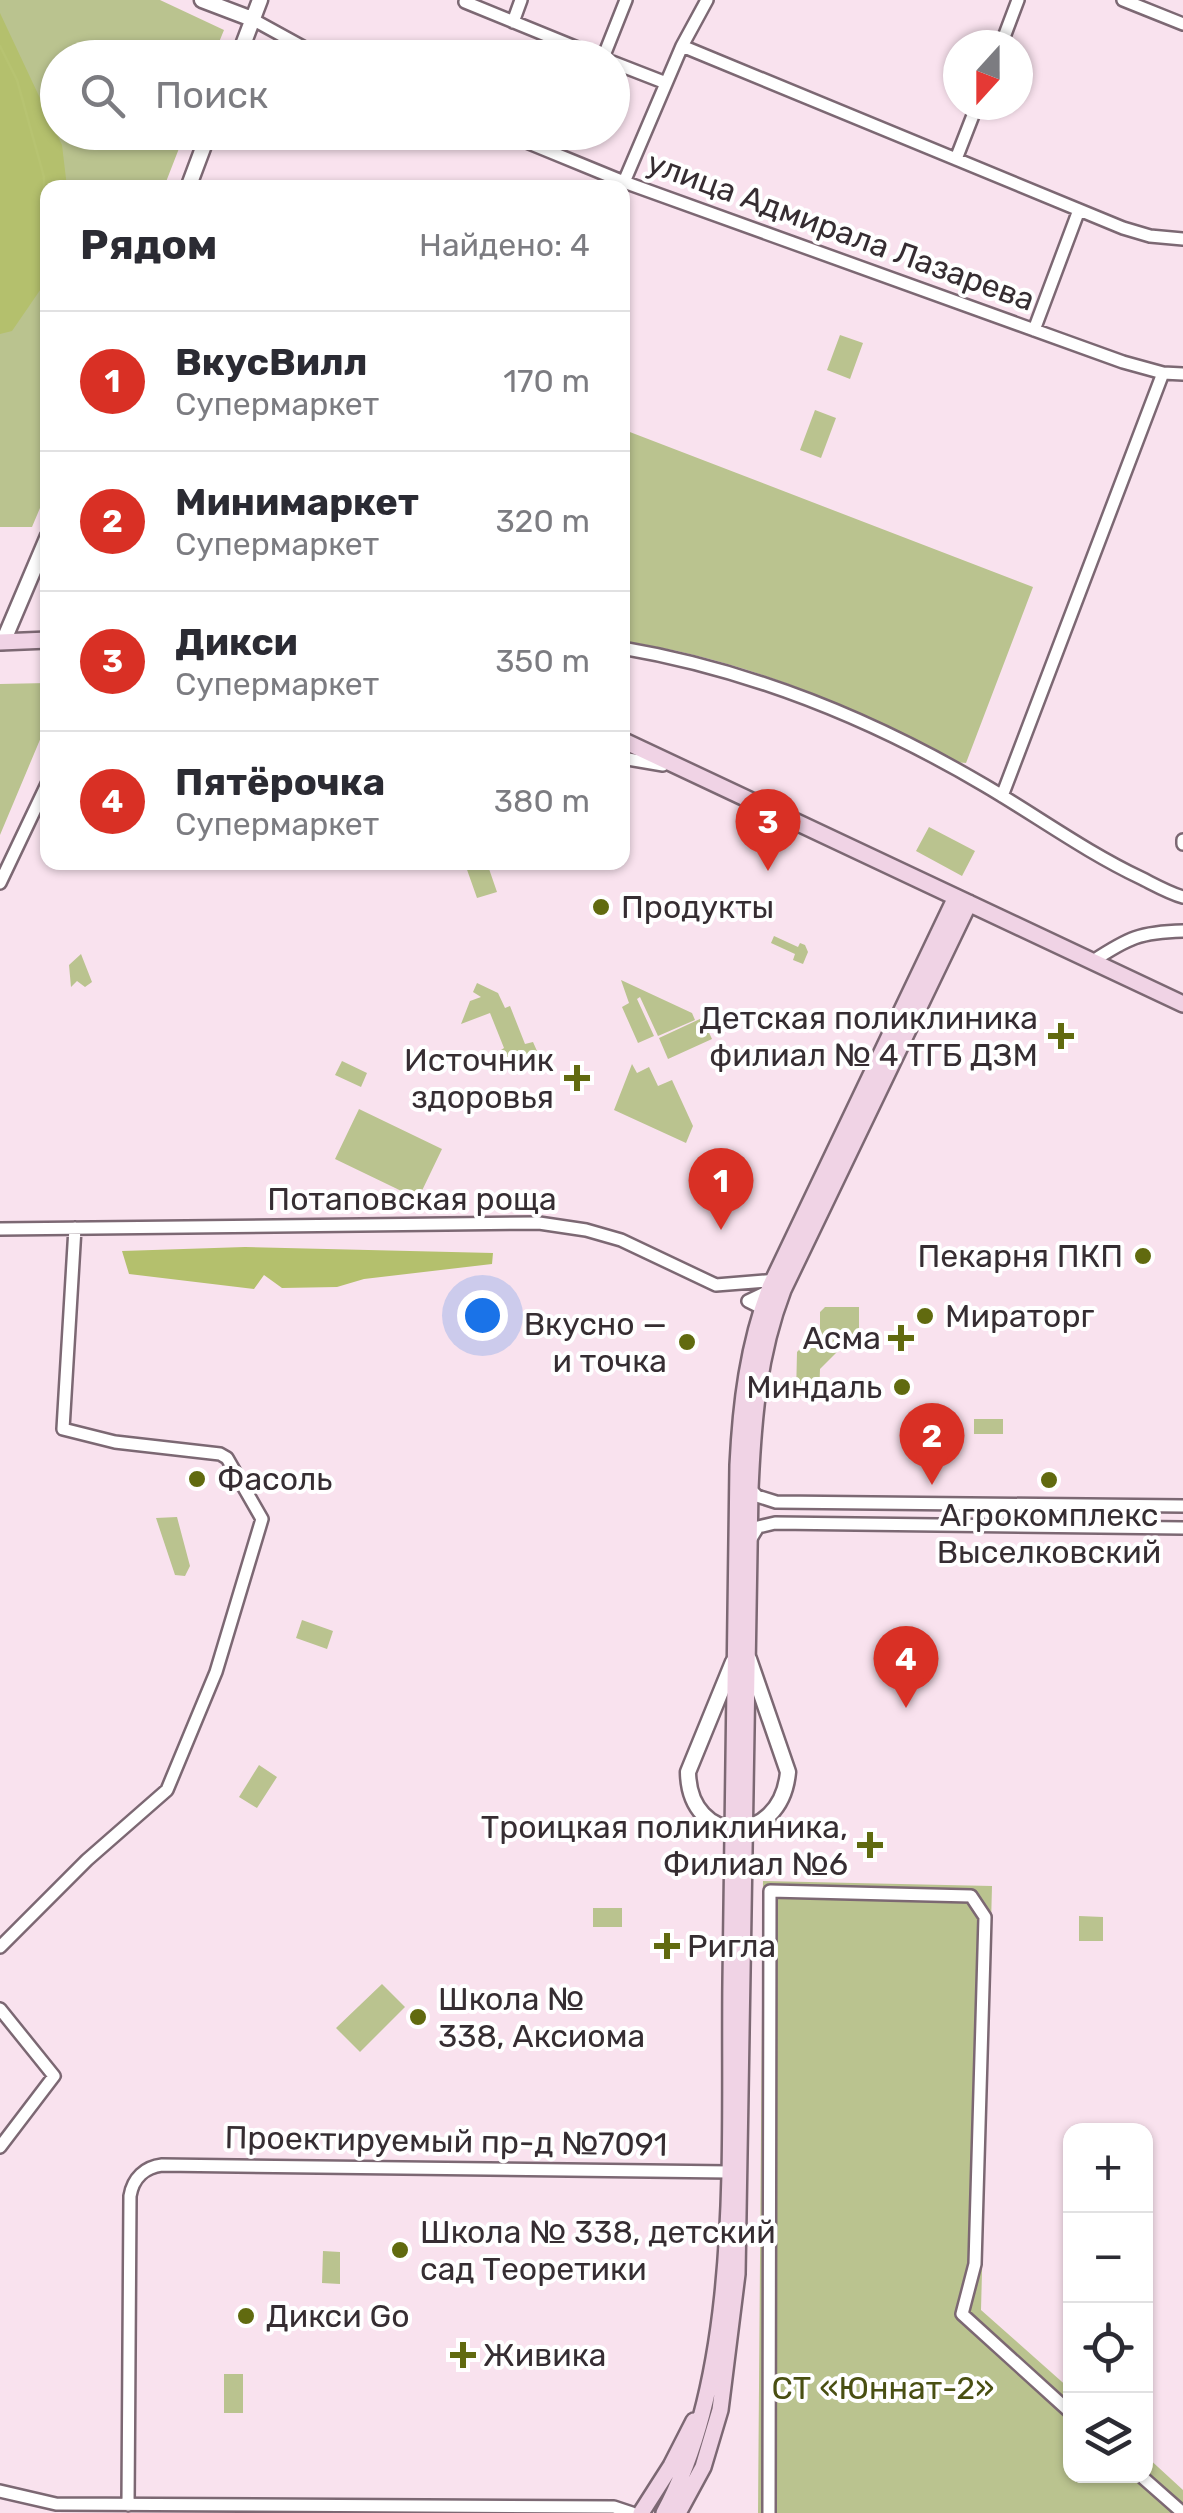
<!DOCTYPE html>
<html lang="ru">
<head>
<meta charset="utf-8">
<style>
	body { margin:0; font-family:Rubik,sans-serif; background:#f7f7f7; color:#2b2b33 }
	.controls { position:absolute; right:30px; bottom:30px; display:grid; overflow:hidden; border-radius:20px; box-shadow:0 2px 8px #0004 }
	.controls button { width:90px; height:90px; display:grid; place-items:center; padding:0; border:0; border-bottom:2px solid #e1e1e2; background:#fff; color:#2b2b33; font:50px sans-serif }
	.compass { position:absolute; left:943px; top:30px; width:90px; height:90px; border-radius:50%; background:#fff; box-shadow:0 2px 8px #0004; rotate:201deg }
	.you { position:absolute; left:482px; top:1315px; width:35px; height:35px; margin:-25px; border:8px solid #fff; border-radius:50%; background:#1a73e8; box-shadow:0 0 0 15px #1a73e833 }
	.badge { display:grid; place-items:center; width:65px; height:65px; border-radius:50%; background:#d93025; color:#fff; font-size:32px; font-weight:700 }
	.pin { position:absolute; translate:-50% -82px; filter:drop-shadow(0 2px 5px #0008) }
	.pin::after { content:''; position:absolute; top:52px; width:35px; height:30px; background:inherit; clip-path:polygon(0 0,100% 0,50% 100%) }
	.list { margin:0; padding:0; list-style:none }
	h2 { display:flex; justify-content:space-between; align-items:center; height:130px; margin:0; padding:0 40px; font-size:42px }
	h2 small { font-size:32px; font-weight:400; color:#7c7c81 }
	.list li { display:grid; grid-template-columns:65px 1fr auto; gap:30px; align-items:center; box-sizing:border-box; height:140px; padding:0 40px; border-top:2px solid #e1e1e2 }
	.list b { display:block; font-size:38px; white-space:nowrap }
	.list p { margin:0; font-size:32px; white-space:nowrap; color:#7c7c81 }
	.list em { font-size:32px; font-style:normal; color:#7c7c81 }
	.icon { flex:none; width:55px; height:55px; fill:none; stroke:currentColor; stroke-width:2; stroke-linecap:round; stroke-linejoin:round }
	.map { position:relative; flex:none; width:1183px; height:2513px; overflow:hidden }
	.search { position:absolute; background:#fff; box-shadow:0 2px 8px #0004; left:40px; top:40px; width:590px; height:110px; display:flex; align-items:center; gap:25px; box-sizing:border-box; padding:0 35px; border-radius:55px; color:#7c7c81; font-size:38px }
	.panel { position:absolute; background:#fff; box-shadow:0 2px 8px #0004; left:40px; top:180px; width:590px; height:690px; border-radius:20px }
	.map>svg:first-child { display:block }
	.green { fill:#bac38f }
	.forest { fill:#b4c06d }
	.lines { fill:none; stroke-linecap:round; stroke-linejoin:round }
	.stream { stroke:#b7c371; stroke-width:2.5 }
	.minor-casing { stroke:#7c6873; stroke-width:16 }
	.tertiary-casing { stroke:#7c6873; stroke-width:19 }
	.secondary-casing { stroke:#7c6873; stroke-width:20 }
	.minor { stroke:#fff; stroke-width:11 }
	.tertiary { stroke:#fff; stroke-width:14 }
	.secondary { stroke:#f0d3e5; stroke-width:15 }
	.poi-dot { fill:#616a0f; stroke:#fff; stroke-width:4 }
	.labels { text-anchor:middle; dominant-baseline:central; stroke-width:8; stroke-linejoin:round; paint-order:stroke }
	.street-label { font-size:32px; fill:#362d32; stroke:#fff }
	.poi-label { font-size:32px; fill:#362d32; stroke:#fff; text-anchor:start }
	.park-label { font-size:32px; fill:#494f12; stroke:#fff }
</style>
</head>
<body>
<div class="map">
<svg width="1183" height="2513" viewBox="0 0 1183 2513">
	<rect width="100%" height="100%" fill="#f9e2ee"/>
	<path class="green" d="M0 0H160L224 30 213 57 58 58V132L185 133 164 187 48 188V489L32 527H0Z
		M840 335 863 343 850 379 827 370Z
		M815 410 836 418 821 458 800 450Z
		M622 429 1033 587 966 763 955 762C853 704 738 658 623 641Z
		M47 683V723L0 835V684Z
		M929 827 975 851 962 876 916 851Z
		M487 863 497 892 477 898 465 864Z
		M774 936 798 947 800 943 805 945 808 952 803 964 793 960 795 954 771 943Z
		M81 954 92 982 85 987 77 981 71 987 69 965Z
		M621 980 692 1013 695 1020 658 1036 640 997 637 999 654 1036 638 1043 622 1007 629 1003Z
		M477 983 498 993 505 1008 510 1006 525 1044 533 1042 537 1051 530 1068 503 1055 501 1050 504 1048 490 1013 461 1024 470 1001 481 997 473 992Z
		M702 1018 712 1039 668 1059 659 1038Z
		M342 1061 367 1073 361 1087 335 1075Z
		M632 1064 637 1073 649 1067 658 1086 672 1080 693 1126 686 1143 614 1110Z
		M359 1109 442 1149 418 1199 335 1159Z
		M825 1307H859V1330L820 1369 819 1396H796L797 1352 820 1328V1312Z
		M974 1419H1003V1434H974Z
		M177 1517 190 1566 185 1576 175 1575 156 1518Z
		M302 1620 333 1631 327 1649 296 1638Z
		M259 1765 277 1777 257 1808 239 1797Z
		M763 1881 992 1886 981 2310 1070 2389V2476H1146V2456L1183 2490V2513H758Z
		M593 1908H622V1927H593Z
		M1079 1916 1103 1917V1941H1079Z
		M382 1984 405 2007 360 2052 336 2028Z
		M323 2251 340 2252V2284L322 2283Z
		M224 2374H243V2413H224Z"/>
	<path class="forest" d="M0 13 62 145 67 187 48 188 47 280 12 331 0 334Z
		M245 1247 493 1253 492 1264 364 1279 337 1287 282 1288 264 1275 254 1289 129 1274 122 1251Z"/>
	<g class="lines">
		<path class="stream" d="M0 46 17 80 44 177 43 272"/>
		<defs>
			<path id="minor" d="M1123 0 1183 24
				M465 2 602 58
				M252 19 323 58
				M513 22 521 0
				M1001 45 1018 0
				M682 46 1123 228 1150 236 1183 239
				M603 58 626 0
				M612 62 666 83
				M502 132 624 182 1123 362 1163 373 1002 796
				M956 159 977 105
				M624 182 682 46 707 0
				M1034 330 1079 210
				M1163 373 1183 374
				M622 648C751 670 872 719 984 785 1037 816 1086 852 1141 878 1155 885 1169 893 1183 897
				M622 758 663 765
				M1183 840V844
				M0 883 48 782
				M1093 961C1128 938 1140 932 1183 931
				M0 1229 539 1223 586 1230 621 1240 716 1285 778 1280
				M766 1310 748 1301 773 1289
				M750 1489 757 1496 776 1502 1183 1506
				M750 1540 758 1527 775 1523 1183 1528
				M0 1947 87 1860 167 1790 216 1672 262 1519 227 1458 220 1454 115 1442 63 1429 75 1228
				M0 2009 54 2076 0 2147
				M1141 2476 1183 2513
				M0 2491 56 2504 614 2507 632 2513
				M128 2505 130 2196C133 2178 145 2167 162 2165L729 2172
				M769 2513 770 1891 971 1896 985 1917 975 2264 962 2314 1070 2412"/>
			<path id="tertiary" d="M202 0 252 19
				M238 58 260 0
				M188 188 209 132
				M3 642 48 536
				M733 1662 688 1772C689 1847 781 1848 788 1772L749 1659"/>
			<path id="secondary" d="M0 642 48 640
				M622 740 1183 1004
				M641 2513 671 2466 694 2421
				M664 2513C743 2367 729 2146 731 1982 733 1810 735 1638 738 1465 741 1403 748 1346 770 1287L956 897
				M678 2513 703 2467 720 2410 737 2274 750 1489C753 1420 758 1355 783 1290L969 903"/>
		</defs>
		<use href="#minor" class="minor-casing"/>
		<use href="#tertiary" class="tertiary-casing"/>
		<use href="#secondary" class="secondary-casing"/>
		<use href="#minor" class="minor"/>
		<use href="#tertiary" class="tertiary"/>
		<use href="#secondary" class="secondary"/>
	</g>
	<g class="poi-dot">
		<circle cx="601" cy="907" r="10"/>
		<path d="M1056 1021h10v10h10v10h-10v10h-10v-10h-10v-10h10z"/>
		<path d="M572 1063h10v10h10v10h-10v10h-10v-10h-10v-10h10z"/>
		<circle cx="1143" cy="1256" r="10"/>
		<circle cx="925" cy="1316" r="10"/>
		<path d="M896 1323h10v10h10v10h-10v10h-10v-10h-10v-10h10z"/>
		<circle cx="687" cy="1342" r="10"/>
		<circle cx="902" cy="1387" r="10"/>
		<circle cx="197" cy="1479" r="10"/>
		<circle cx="1049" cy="1480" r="10"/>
		<path d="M865 1830h10v10h10v10h-10v10h-10v-10h-10v-10h10z"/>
		<path d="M662 1931h10v10h10v10h-10v10h-10v-10h-10v-10h10z"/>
		<circle cx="418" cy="2017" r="10"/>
		<circle cx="400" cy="2250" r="10"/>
		<circle cx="246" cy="2316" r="10"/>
		<path d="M458 2340h10v10h10v10h-10v10h-10v-10h-10v-10h10z"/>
	</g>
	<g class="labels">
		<g class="street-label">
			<text transform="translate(841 231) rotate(20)">улица Адмирала Лазарева</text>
			<text x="412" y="1199">Потаповская роща</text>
			<text transform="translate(446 2141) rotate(1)">Проектируемый пр-д №7091</text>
		</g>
		<g class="poi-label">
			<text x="621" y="907">Продукты</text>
			<text x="1038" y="1018" text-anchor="end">Детская поликлиника<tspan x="1038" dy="37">филиал № 4 ТГБ ДЗМ</tspan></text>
			<text x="554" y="1060" text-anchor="end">Источник<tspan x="554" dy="37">здоровья</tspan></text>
			<text x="1123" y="1256" text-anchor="end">Пекарня ПКП</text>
			<text x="945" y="1316">Мираторг</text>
			<text x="667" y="1324" text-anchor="end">Вкусно —<tspan x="667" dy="37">и точка</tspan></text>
			<text x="881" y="1338" text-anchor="end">Асма</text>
			<text x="882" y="1387" text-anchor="end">Миндаль</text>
			<text x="217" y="1479">Фасоль</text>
			<text x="1049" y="1515" text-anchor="middle">Агрокомплекс<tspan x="1049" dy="37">Выселковский</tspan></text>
			<text x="848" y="1827" text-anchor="end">Троицкая поликлиника,<tspan x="848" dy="37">Филиал №6</tspan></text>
			<text x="687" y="1946">Ригла</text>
			<text x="438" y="1999">Школа №<tspan x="438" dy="37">338, Аксиома</tspan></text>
			<text x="420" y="2232">Школа № 338, детский<tspan x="420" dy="37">сад Теоретики</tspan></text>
			<text x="266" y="2316">Дикси Go</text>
			<text x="483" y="2355">Живика</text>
		</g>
		<g class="park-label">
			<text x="883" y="2388">СТ «Юннат-2»</text>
		</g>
	</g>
</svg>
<div class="controls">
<button>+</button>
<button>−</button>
<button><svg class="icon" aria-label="locate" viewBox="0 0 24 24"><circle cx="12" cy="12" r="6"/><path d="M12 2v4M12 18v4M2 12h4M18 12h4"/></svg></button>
<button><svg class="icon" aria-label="layers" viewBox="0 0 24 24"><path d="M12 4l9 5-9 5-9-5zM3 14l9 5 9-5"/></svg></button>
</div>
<svg class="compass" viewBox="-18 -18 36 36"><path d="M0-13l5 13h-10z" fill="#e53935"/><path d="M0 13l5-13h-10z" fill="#7c7c81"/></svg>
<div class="you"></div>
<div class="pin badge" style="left:721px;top:1230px">1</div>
<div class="pin badge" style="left:932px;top:1485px">2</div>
<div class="pin badge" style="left:768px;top:871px">3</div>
<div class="pin badge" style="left:906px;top:1708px">4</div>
<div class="search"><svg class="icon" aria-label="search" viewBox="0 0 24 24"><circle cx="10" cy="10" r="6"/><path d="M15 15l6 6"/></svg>Поиск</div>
<section class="panel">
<h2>Рядом<small>Найдено: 4</small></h2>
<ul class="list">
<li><span class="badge">1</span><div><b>ВкусВилл</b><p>Супермаркет</p></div><em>170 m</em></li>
<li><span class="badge">2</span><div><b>Минимаркет</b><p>Супермаркет</p></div><em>320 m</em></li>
<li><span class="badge">3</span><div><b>Дикси</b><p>Супермаркет</p></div><em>350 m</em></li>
<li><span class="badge">4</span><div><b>Пятёрочка</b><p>Супермаркет</p></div><em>380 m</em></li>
</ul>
</section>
</div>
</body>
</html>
